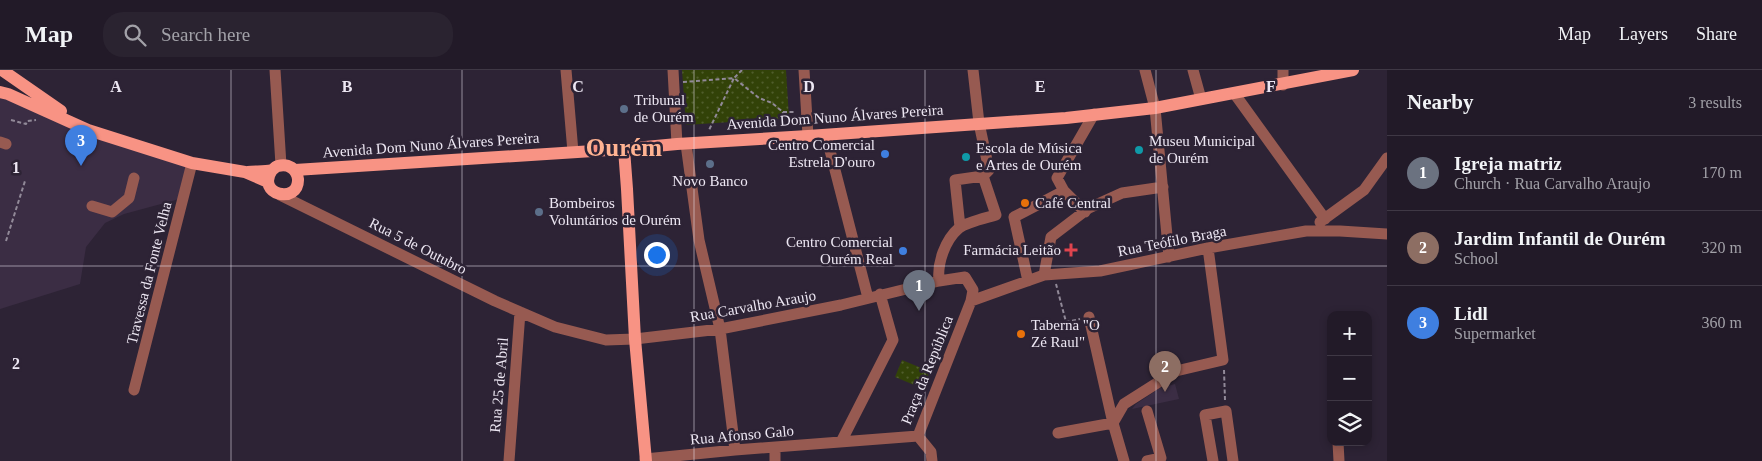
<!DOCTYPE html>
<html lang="en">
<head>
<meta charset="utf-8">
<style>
	body { margin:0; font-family:"Times New Roman",serif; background:#2a2330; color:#f1f3f6 }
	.controls { position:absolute; right:15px; bottom:15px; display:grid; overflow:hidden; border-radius:10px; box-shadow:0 2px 8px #0003 }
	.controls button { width:45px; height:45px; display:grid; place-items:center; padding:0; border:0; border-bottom:1px solid #3f3845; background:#221a28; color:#f1f3f6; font:25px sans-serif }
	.you { position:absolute; left:656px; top:184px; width:18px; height:18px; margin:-12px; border:4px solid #fff; border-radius:50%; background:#1a73e8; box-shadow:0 0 0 8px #1a73e833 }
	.badge { display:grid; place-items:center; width:32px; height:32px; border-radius:50%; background:#8c9099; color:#fff; font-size:16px; font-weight:700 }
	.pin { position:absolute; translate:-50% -41px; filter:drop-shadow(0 1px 2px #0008) }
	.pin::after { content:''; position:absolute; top:26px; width:18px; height:15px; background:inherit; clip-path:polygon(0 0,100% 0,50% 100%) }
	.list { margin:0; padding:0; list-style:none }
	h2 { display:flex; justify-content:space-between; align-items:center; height:65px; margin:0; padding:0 20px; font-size:21px }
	h2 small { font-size:16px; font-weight:400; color:#a2a1a8 }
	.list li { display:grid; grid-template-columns:32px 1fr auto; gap:15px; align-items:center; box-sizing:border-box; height:75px; padding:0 20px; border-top:1px solid #3f3845 }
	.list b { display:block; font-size:19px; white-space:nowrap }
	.list p { margin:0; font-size:16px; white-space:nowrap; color:#a2a1a8 }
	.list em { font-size:16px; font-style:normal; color:#a2a1a8 }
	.icon { flex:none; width:28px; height:28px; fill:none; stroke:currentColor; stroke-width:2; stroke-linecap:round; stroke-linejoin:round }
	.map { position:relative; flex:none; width:1387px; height:391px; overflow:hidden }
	header { display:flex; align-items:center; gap:30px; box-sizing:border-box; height:70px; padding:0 25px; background:#221a28; border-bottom:1px solid #3f3845 }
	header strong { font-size:24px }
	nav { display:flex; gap:28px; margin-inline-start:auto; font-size:18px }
	.search { width:350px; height:45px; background:#2a2330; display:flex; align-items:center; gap:12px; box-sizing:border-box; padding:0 18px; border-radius:20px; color:#a2a1a8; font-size:19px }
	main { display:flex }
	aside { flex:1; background:#221a28 }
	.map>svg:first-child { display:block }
	.built { fill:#3b2d44 }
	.park { fill:url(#park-dots) }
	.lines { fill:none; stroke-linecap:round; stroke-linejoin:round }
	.path { stroke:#918998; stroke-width:2; stroke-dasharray:4 2.5; stroke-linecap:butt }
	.minor { stroke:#975a51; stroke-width:11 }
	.major { stroke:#f89384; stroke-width:12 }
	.grid { fill:none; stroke:#ede7f3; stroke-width:1; stroke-opacity:0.55 }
	.service-dot { fill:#5c6f8a; stroke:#2d2335; stroke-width:2 }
	.culture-dot { fill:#0f9aa8; stroke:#2d2335; stroke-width:2 }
	.shop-dot { fill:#3f7fe0; stroke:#2d2335; stroke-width:2 }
	.food-dot { fill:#e8710a; stroke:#2d2335; stroke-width:2 }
	.health-dot { fill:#e0444e; stroke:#2d2335; stroke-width:2 }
	.labels { text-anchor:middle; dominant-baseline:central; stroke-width:5; stroke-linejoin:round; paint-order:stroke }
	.poi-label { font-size:15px; fill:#ede7f3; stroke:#2d2335; text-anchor:start }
	.street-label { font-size:15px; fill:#ede7f3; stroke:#2d2335 }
	.town-label { font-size:25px; font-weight:bold; fill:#ffb392; stroke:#2d2335 }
	.grid-label { font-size:16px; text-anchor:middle; font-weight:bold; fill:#ede7f3; stroke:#2d2335; stroke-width:5; stroke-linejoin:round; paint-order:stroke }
</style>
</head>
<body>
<header>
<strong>Map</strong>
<div class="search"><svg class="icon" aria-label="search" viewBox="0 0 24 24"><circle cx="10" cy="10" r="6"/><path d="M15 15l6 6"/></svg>Search here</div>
<nav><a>Map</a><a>Layers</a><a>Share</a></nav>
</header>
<main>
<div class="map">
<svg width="1387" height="391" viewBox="0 0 1387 391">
	<defs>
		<pattern id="park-dots" width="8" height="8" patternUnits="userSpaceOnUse" patternTransform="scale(1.25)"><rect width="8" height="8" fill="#324208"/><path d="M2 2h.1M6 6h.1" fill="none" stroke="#505d2c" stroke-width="1.8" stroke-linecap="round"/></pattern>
	</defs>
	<rect width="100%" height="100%" fill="#2d2335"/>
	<path class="built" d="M0 22 192 93 183 128 124 144 105 153 86 177 80 214 0 239Z
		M1175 314 1179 329 1132 339 1136 334 1160 318Z"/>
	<path class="park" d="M682 0H786L789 48 686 55Z
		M902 290 931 302 924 319 895 307Z"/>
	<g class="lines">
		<path class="path" d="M742 0 734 8 759 28 772 33 783 42V55
			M683 12 734 8 709 60
			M783 42H796
			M11 50 26 54 27 51 36 50
			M6 171 25 111
			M1056 214 1066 252 1080 249
			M1224 300 1225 330"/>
		<path class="minor" d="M275 0 281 95
			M566 0 573 82
			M673 0 677 74
			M804 0 808 66
			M973 0 979 53 989 100 983 106
			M1145 0 1155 38 1169 187
			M1193 0 1201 29
			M1283 0V15
			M1234 23 1325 149
			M826 65 868 228
			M0 72 6 74
			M686 74 699 170 720 259 735 380
			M1064 121 1057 108 1094 44
			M280 125 495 231 555 257 606 270 635 269 720 259 841 235 939 211 965 207 973 220 971 231 918 366 735 380 645 389
			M92 136 112 142 129 128 134 108
			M1320 152 1364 120 1387 88
			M960 157 955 110 983 106
			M1044 205 1051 167 1089 138 1122 123 1163 117
			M939 211C937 193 945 170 959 158 967 152 986 148 996 145L983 106
			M1028 211 1014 147 1064 121 1085 142
			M971 231 1044 205 1100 201 1208 178 1306 161H1340L1387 164
			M1089 247 1113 353 1124 391
			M134 320 192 93
			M1147 341 1161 388 1147 391
			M1113 353 1124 334 1176 301 1223 290 1208 178
			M1058 363 1113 353
			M918 366 931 382 932 391
			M841 372 893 270 880 224
			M1338 372 1339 391
			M775 377V391
			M509 391 520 242
			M1213 391 1205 345 1226 341 1233 391"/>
		<path class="major" d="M2 0 61 41
			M0 22 8 24 88 60 192 93 245 102 268 112
			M624 79 627 119 635 269 646 391
			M295 100 624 79 677 74 808 66 1066 48 1155 38 1353 0
			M248 102C255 101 265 102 272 100 274 99 276 96 278 96 288 93 297 99 298 109 299 135 255 125 272 100"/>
	</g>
	<path class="grid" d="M231 0V391M462 0V391M694 0V391M925 0V391M1156 0V391M0 196H1387"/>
	<g class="service-dot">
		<circle cx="624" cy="39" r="5"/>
		<circle cx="710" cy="94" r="5"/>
		<circle cx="539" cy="142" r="5"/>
	</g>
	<g class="culture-dot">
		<circle cx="1139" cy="80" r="5"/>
		<circle cx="966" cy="87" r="5"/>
	</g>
	<g class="shop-dot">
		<circle cx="885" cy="84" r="5"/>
		<circle cx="903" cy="181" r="5"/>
	</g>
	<g class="food-dot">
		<circle cx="1025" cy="133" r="5"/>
		<circle cx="1021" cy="264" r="5"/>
	</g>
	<path class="health-dot" d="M1068.5 172.5h5v5h5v5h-5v5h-5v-5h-5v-5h5z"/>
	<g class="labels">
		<g class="poi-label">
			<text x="634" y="30">Tribunal<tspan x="634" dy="17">de Ourém</tspan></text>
			<text x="1149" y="71">Museu Municipal<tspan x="1149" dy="17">de Ourém</tspan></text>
			<text x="875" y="75" text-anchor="end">Centro Comercial<tspan x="875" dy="17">Estrela D'ouro</tspan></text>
			<text x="976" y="78">Escola de Música<tspan x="976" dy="17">e Artes de Ourém</tspan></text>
			<text x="710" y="111" text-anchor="middle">Novo Banco</text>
			<text x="549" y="133">Bombeiros<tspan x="549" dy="17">Voluntários de Ourém</tspan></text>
			<text x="1035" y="133">Café Central</text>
			<text x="893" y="172" text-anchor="end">Centro Comercial<tspan x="893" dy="17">Ourém Real</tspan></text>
			<text x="1061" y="180" text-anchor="end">Farmácia Leitão</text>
			<text x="1031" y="255">Taberna "O<tspan x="1031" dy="17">Zé Raul"</tspan></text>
		</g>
		<g class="street-label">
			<text transform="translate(835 47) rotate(-4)">Avenida Dom Nuno Álvares Pereira</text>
			<text transform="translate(431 75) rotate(-4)">Avenida Dom Nuno Álvares Pereira</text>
			<text transform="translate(1172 171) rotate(-11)">Rua Teófilo Braga</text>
			<text transform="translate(418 176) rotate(27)">Rua 5 de Outubro</text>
			<text transform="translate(149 203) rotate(-76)">Travessa da Fonte Velha</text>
			<text transform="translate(753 236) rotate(-10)">Rua Carvalho Araujo</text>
			<text transform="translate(927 300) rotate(-68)">Praça da República</text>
			<text transform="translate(499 315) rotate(-85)">Rua 25 de Abril</text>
			<text transform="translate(742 365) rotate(-5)">Rua Afonso Galo</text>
		</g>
		<g class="town-label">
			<text x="624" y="77">Ourém</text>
		</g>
	</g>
	<g class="grid-label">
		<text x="116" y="22">A</text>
		<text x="347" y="22">B</text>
		<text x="578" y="22">C</text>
		<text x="809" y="22">D</text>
		<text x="1040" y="22">E</text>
		<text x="1271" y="22">F</text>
		<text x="16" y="103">1</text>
		<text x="16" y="299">2</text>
	</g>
</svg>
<div class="controls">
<button>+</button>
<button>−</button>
<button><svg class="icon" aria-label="layers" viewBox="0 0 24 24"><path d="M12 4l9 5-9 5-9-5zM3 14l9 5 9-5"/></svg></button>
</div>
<div class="you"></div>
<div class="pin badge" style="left:919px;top:241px;background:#6b7280">1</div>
<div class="pin badge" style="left:1165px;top:322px;background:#8d6e63">2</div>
<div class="pin badge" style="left:81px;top:96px;background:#3f7fe0">3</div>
</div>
<aside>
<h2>Nearby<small>3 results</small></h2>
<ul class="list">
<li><span class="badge" style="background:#6b7280">1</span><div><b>Igreja matriz</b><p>Church · Rua Carvalho Araujo</p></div><em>170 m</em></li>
<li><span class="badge" style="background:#8d6e63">2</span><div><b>Jardim Infantil de Ourém</b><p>School</p></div><em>320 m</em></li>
<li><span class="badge" style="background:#3f7fe0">3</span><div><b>Lidl</b><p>Supermarket</p></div><em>360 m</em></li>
</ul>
</aside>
</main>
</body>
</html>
